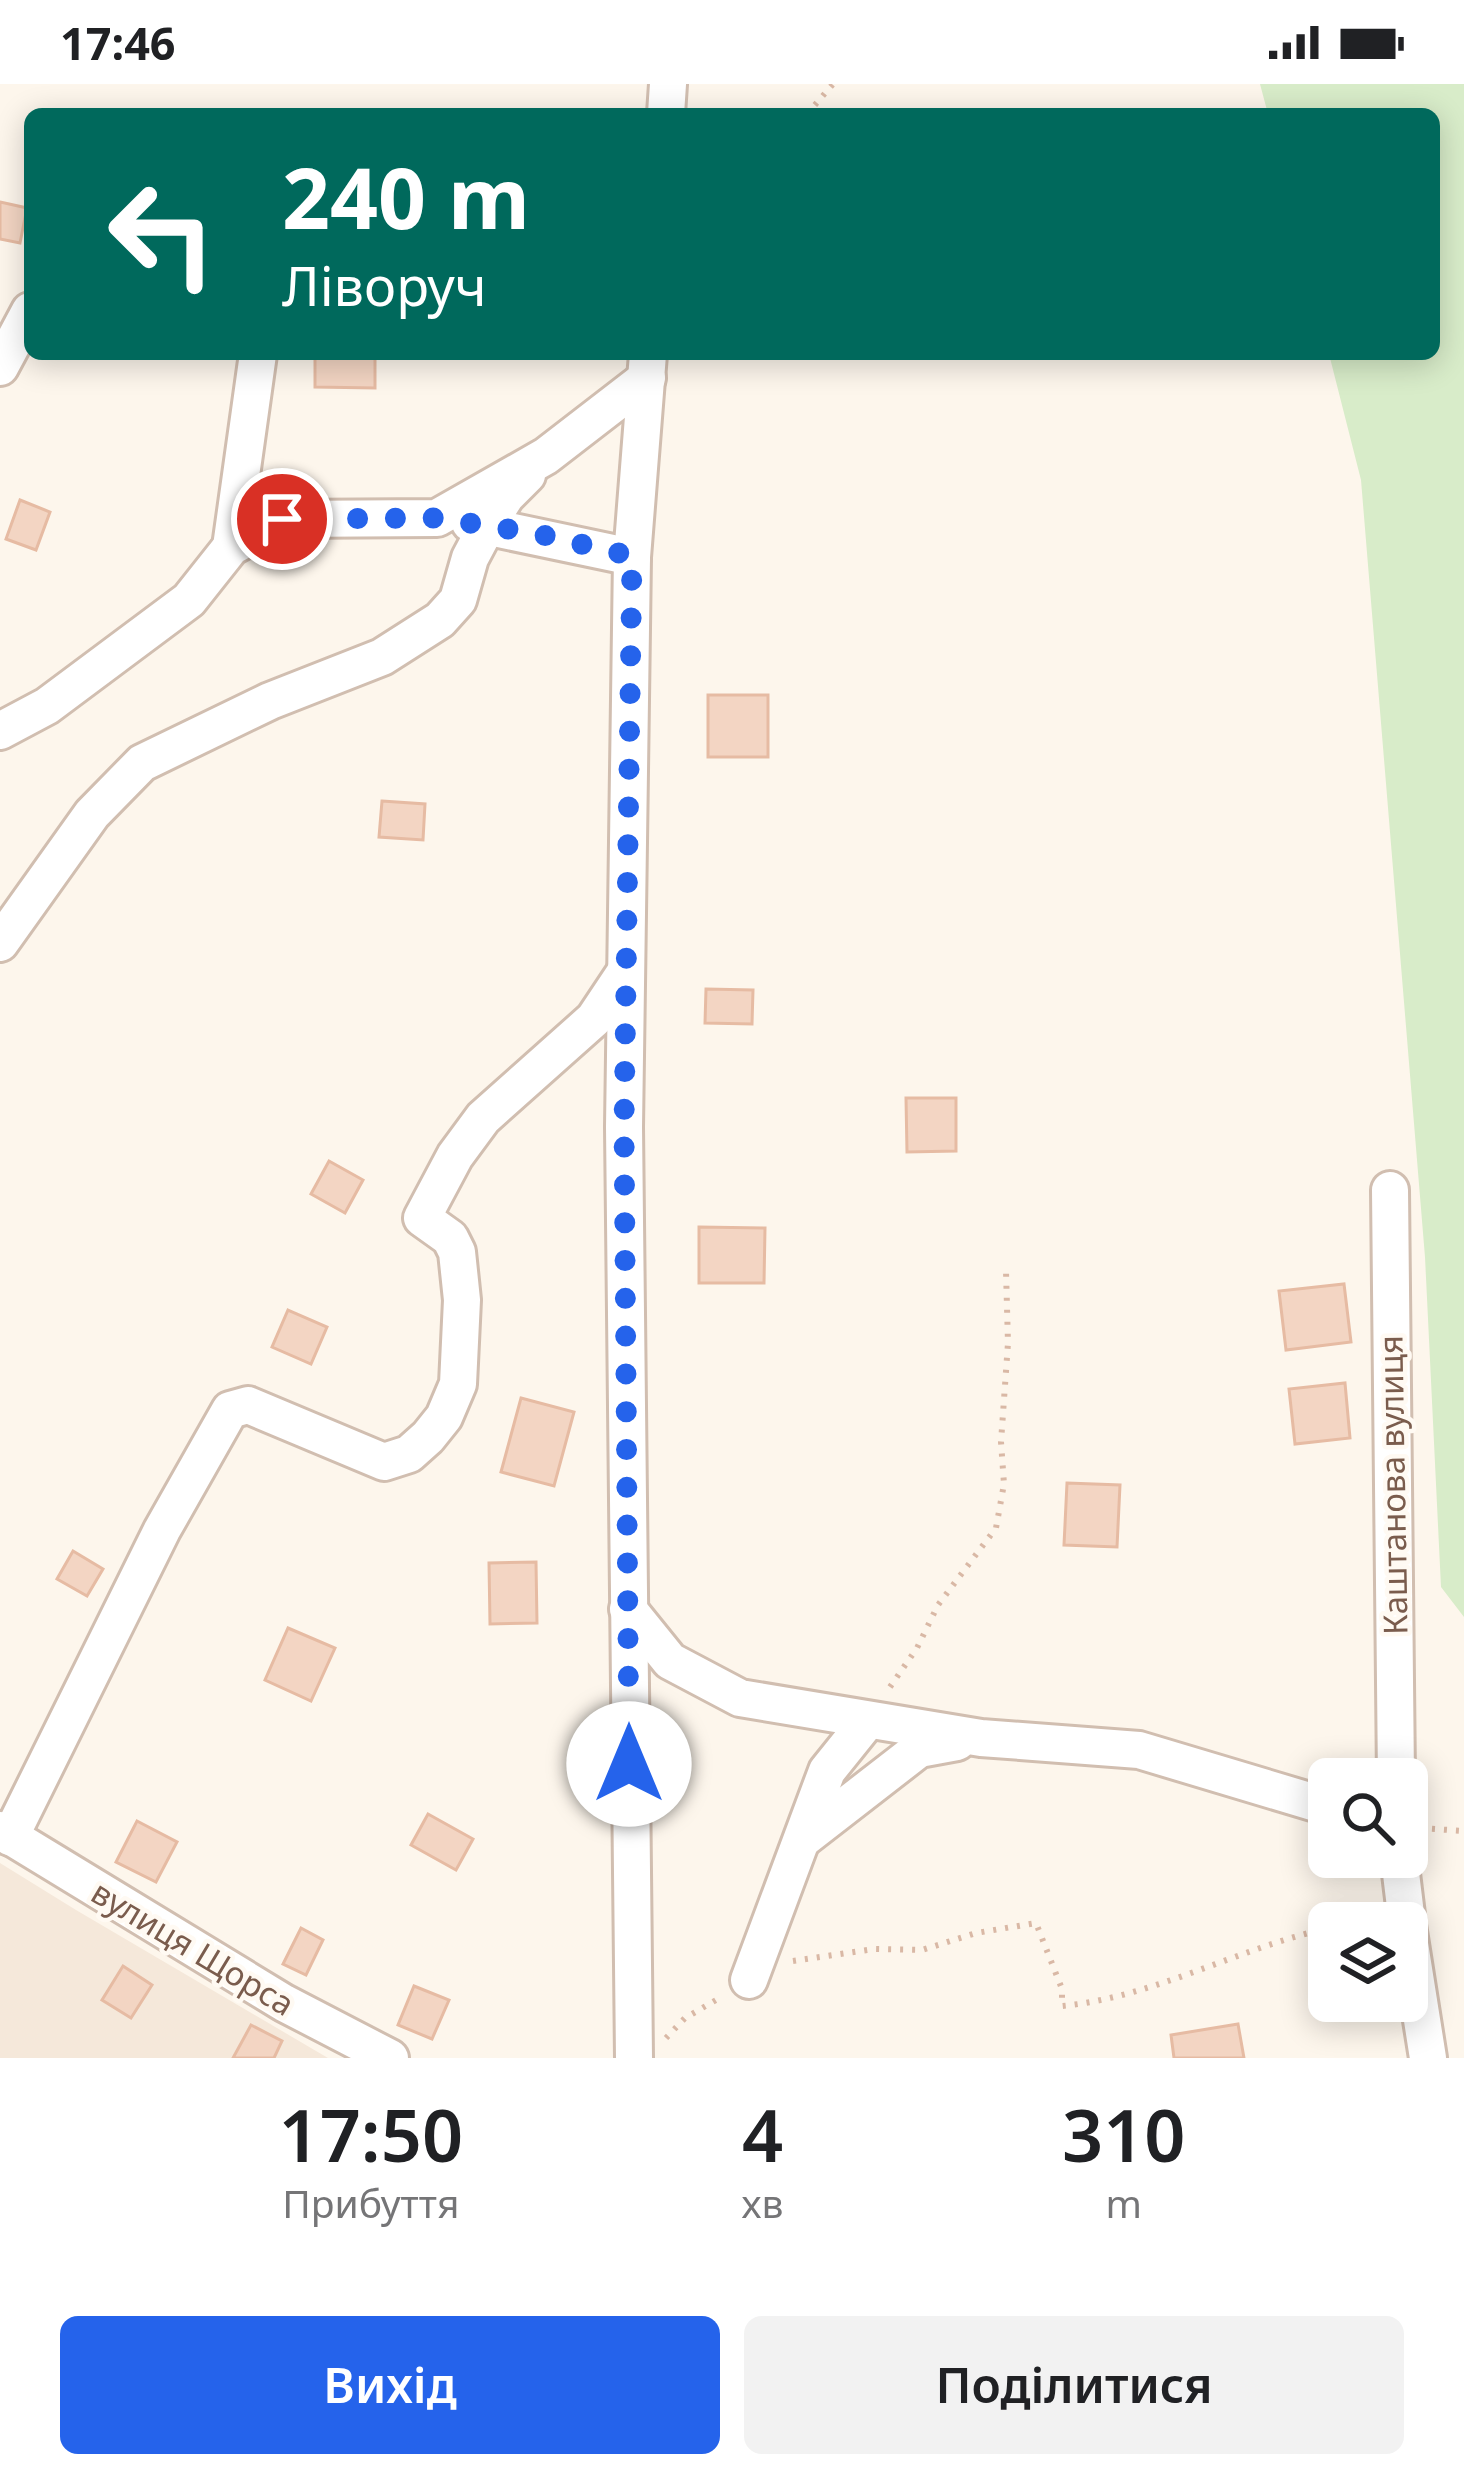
<!DOCTYPE html>
<html lang="uk">
<head>
<meta charset="utf-8">
<style>
	body { margin:0; font-family:"Noto Sans",sans-serif; background:#f2f2f2; color:#202124; height:100vh; display:flex; flex-direction:column; font-size:45px; white-space:nowrap }
	* { box-sizing:border-box; margin:0 }
	p { font-size:39px; color:#757577 }
	.icon { flex:none; width:66px; height:66px; fill:none; stroke:currentColor; stroke-width:2; stroke-linecap:round; stroke-linejoin:round }
	.map { position:relative; height:1974px; overflow:hidden }
	.panel { display:flex; flex-direction:column; background:#fff; flex:1 }
	.panel>* { flex:none }
	.banner { position:absolute; left:24px; top:24px; width:1416px; height:252px; border-radius:18px; box-shadow:0 6px 30px #0003; background:#00695c; color:#fff; overflow:hidden }
	.controls { position:absolute; left:1308px; top:1674px; display:grid; gap:24px }
	.controls a { display:grid; place-items:center; width:120px; height:120px; border-radius:18px; background:#fff; box-shadow:0 6px 30px #0003; font-size:60px }
	.pin { position:absolute; display:grid; place-items:center; width:102px; height:102px; color:#fff; margin:-51px; border:6px solid #fff; border-radius:50%; box-shadow:0 3px 12px #0007 }
	.me { position:absolute; width:132px; margin:-66px; rotate:0deg; stroke-linejoin:round; filter:drop-shadow(0 0 9px #0008) }
	.turn { display:flex; align-items:center; gap:42px; height:252px; padding:0 60px; font-size:54px }
	.turn .icon { width:156px; height:156px; stroke-width:2.5 }
	.turn b { display:block; font-size:84px; line-height:102px }
	.eta { display:flex; justify-content:space-evenly; align-items:center; height:204px; text-align:center }
	.eta b { font-size:72px; font-weight:600; line-height:84px }
	.action { display:flex; gap:24px; margin-top:auto; padding:24px 60px }
	.action a { flex:1; height:138px; border-radius:18px; background:#2563eb; color:#fff; font-size:48px; font-weight:600; line-height:138px; text-align:center }
	.action a+a { background:#f2f2f2; color:#202124 }
	.status { display:flex; justify-content:space-between; align-items:center; height:84px; padding:0 60px; background:#fff; direction:ltr }
	.status svg { height:33px; fill:currentColor }
	.map>svg:first-child { display:block }
	.residential { fill:#f5e8da }
	.green { fill:#d8ecc9 }
	.building { fill:#f3d5c3; stroke:#e6bba3; stroke-width:3 }
	.lines { fill:none; stroke-linecap:round; stroke-linejoin:round }
	.minor-casing { stroke:#d1beb0; stroke-width:42 }
	.path { stroke:#d9b8a5; stroke-width:6; stroke-dasharray:3 9; stroke-linecap:butt }
	.minor { stroke:#fff; stroke-width:36 }
	.route { stroke:#2563eb; stroke-width:21; stroke-dasharray:0 37.8 }
	.labels { text-anchor:middle; stroke-width:9; stroke-linejoin:round; paint-order:stroke }
	.street-label { font-size:33px; fill:#7a5c4d; stroke:#fffaf3 }
</style>
</head>
<body>
<div class="status"><b>17:46</b><svg viewBox="0 0 49 12"><path d="M0 12V9h3v3zM5 12V6h3v6zM10 12V3h3v9zM15 12V0h3v12zM26 1h20v11H26zM47 4h2v5h-2z"/></svg></div>
<div class="map">
<svg width="1464" height="1974" viewBox="0 0 1464 1974">
	<rect width="100%" height="100%" fill="#fdf6ec"/>
	<polygon class="residential" points="0,1779 76,1826 328,1974 0,1974"/>
	<polygon class="green" points="1260,0 1464,0 1464,1533 1441,1503 1425,1173 1361,396 1329,270 1434,270 1434,30 1268,30"/>
	<g class="building">
		<polygon points="0,118 27,124 20,159 0,155"/>
		<polygon points="315,270 375,270 375,304 315,303"/>
		<polygon points="20,416 50,428 36,466 6,455"/>
		<rect x="708" y="611" width="60" height="62"/>
		<polygon points="382,717 425,720 423,756 379,753"/>
		<polygon points="706,905 753,906 752,940 705,939"/>
		<polygon points="906,1014 956,1014 956,1067 907,1068"/>
		<polygon points="329,1077 363,1096 345,1129 311,1110"/>
		<polygon points="699,1143 765,1144 764,1199 699,1199"/>
		<polygon points="1344,1200 1351,1258 1286,1266 1279,1207"/>
		<polygon points="288,1226 327,1243 311,1280 272,1263"/>
		<polygon points="1345,1299 1350,1354 1295,1360 1289,1305"/>
		<polygon points="521,1314 574,1328 554,1402 501,1388"/>
		<polygon points="1067,1399 1120,1401 1117,1463 1064,1461"/>
		<polygon points="73,1467 103,1485 87,1512 57,1495"/>
		<polygon points="536,1478 537,1539 490,1540 489,1479"/>
		<polygon points="288,1544 335,1564 311,1617 265,1596"/>
		<polygon points="428,1730 473,1755 456,1786 411,1761"/>
		<polygon points="137,1737 177,1758 156,1798 116,1778"/>
		<polygon points="301,1844 323,1856 306,1891 283,1880"/>
		<polygon points="123,1882 152,1901 131,1934 102,1916"/>
		<polygon points="414,1902 449,1916 432,1955 398,1941"/>
		<polygon points="1238,1940 1244,1974 1174,1974 1171,1951"/>
		<polygon points="251,1941 282,1957 274,1974 233,1974"/>
	</g>
	<g class="lines">
		<defs>
			<g id="minor">
				<polyline points="666,30 668,0"/>
				<polyline points="0,283 30,227"/>
				<polyline points="470,439 632,473"/>
				<polyline points="231,463 258,270"/>
				<polyline points="0,647 47,622 189,516 231,463 282,435 437,434 546,372 647,294"/>
				<polyline points="0,859 92,730 142,679 270,617 382,573 440,536 458,516 470,474 487,442 506,412 527,391"/>
				<polyline points="1390,1106 1396,1695"/>
				<polyline points="628,1525 670,1577 740,1614 981,1654 1139,1666 1329,1723"/>
				<polyline points="0,1746 284,1919 390,1974"/>
				<polyline points="10,1753 162,1446 230,1326 248,1321 384,1378 409,1370 428,1353 444,1333 458,1300 462,1216 457,1168 450,1154 422,1134 455,1072 483,1034 594,935 626,887"/>
				<polyline points="803,1755 919,1665 957,1658"/>
				<polyline points="1399,1773 1407,1839"/>
				<polyline points="1407,1841 1428,1974"/>
				<polyline points="749,1896 827,1687 868,1636"/>
				<polyline points="634,1974 624,1043 632,473 648,270"/>
			</g>
		</defs>
		<use href="#minor" class="minor-casing"/>
		<g class="path">
			<polyline points="807,30 833,0"/>
			<polyline points="890,1603 917,1564 938,1521 996,1444 1004,1400 1001,1358 1008,1259 1006,1187"/>
			<polyline points="1420,1744 1464,1747"/>
			<polyline points="1354,1839 1372,1835"/>
			<path d="M793,1877L874,1865L922,1866L976,1849L1036,1839L1062,1905V1922C1155,1913 1238,1864 1329,1844"/>
			<polyline points="666,1954 685,1934 723,1912"/>
		</g>
		<use href="#minor" class="minor"/>
	</g>
	<g class="lines">
		<polyline class="route" points="282,435 437,434 534,449 632,472 624,1042 629,1680"/>
	</g>
	<g class="labels">
		<g class="street-label">
			<text transform="translate(1393 1401) rotate(-91)" y="12">Каштанова вулиця</text>
			<text transform="translate(193 1864) rotate(31)" y="12">вулиця Щорса</text>
		</g>
	</g>
</svg>
<div class="controls">
<a><svg class="icon" aria-label="search" viewBox="0 0 24 24"><circle cx="10" cy="10" r="6"/><path d="M15 15l6 6"/></svg></a>
<a><svg class="icon" aria-label="layers" viewBox="0 0 24 24"><path d="M12 4l9 5-9 5-9-5zM3 14l9 5 9-5"/></svg></a>
</div>
<div class="pin" style="left:282px;top:435px;background:#d93025"><svg class="icon" aria-label="arrive" viewBox="0 0 24 24"><path d="M6 21V4h12l-3 4 3 4H6"/></svg></div>
<svg class="me" style="left:629px;top:1680px" viewBox="-20 -20 40 40"><circle r="19" fill="#fff"/><path d="M0-13L10 11 0 6-10 11z" fill="#2563eb"/></svg>
<div class="banner">
<div class="turn"><svg class="icon" aria-label="left" viewBox="0 0 24 24"><path d="M17 20v-9H6M10 6l-5 5 5 5"/></svg><div><b>240 m</b>Ліворуч</div></div>
</div>
</div>
<section class="panel">
<div class="eta">
<div><b>17:50</b><p>Прибуття</p></div>
<div><b>4</b><p>хв</p></div>
<div><b>310</b><p>m</p></div>
</div>
<div class="action"><a>Вихід</a><a>Поділитися</a></div>
</section>
</body>
</html>
